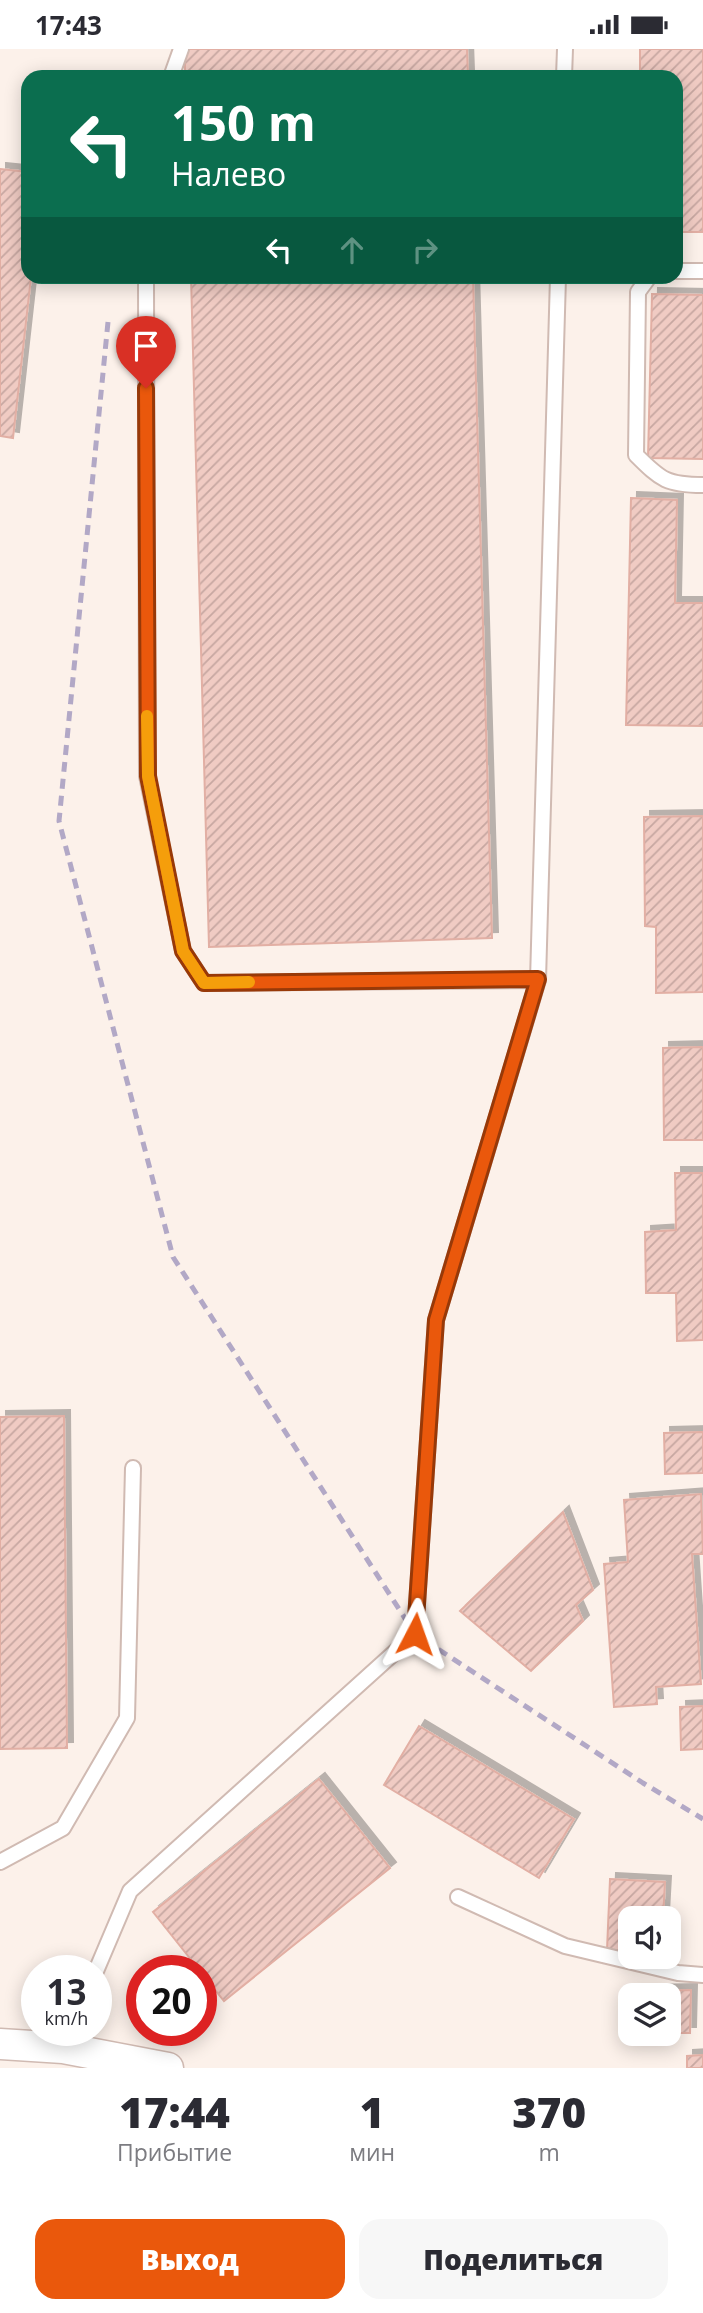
<!DOCTYPE html>
<html lang="ru">
<head>
<meta charset="utf-8">
<style>
	body { margin:0; font-family:"Open Sans",sans-serif; background:#f7f7f7; color:#2b2b33; height:100vh; display:flex; flex-direction:column; font-size:26px; white-space:nowrap }
	* { box-sizing:border-box; margin:0 }
	p { font-size:23px; color:#7c7c81 }
	.icon { flex:none; width:38px; height:38px; fill:none; stroke:currentColor; stroke-width:2; stroke-linecap:round; stroke-linejoin:round }
	.map { position:relative; height:2019px; overflow:hidden }
	.details { display:flex; flex-direction:column; background:#fff; flex:1 }
	.details>* { flex:none }
	.banner { position:absolute; left:21px; top:21px; width:662px; height:214px; border-radius:21px; box-shadow:0 4px 18px #0003; background:#0b6e4f; color:#fff; overflow:hidden }
	.buttons { position:absolute; left:618px; top:1857px; display:grid; gap:14px }
	.buttons a { display:grid; place-items:center; width:63px; height:63px; border-radius:14px; background:#fff; box-shadow:0 4px 18px #0003; font-size:35px }
	.speed { position:absolute; left:21px; top:1906px; display:flex; gap:14px; font-size:35px; font-weight:700; text-align:center }
	.speed>* { display:grid; place-content:center; width:91px; height:91px; border-radius:50%; background:#fff; box-shadow:0 4px 18px #0003; line-height:1 }
	.speed small { font-size:18px; font-weight:400 }
	.speed .limit { border:10px solid #d22; background:#fff; color:#111 }
	.pin { position:absolute; display:grid; place-items:center; width:60px; height:60px; color:#fff; margin:-72px -30px; border-radius:50% 50% 50% 0; rotate:-45deg; box-shadow:0 0 7px #0007 }
	.pin .icon { rotate:45deg }
	.me { position:absolute; width:77px; margin:-38px; rotate:4deg; stroke-linejoin:round; filter:drop-shadow(0 0 5px #0008) }
	.turn { display:flex; align-items:center; gap:24px; height:147px; padding:0 35px; font-size:32px }
	.turn .icon { width:91px; height:91px; stroke-width:2.5 }
	.turn b { display:block; font-size:49px; line-height:60px }
	.lanes { display:flex; align-items:center; height:66px; padding:0 35px; background:#0003; justify-content:center; gap:35px; direction:ltr }
	.lanes .off { opacity:.35 }
	.eta { display:flex; justify-content:space-evenly; align-items:center; height:119px; text-align:center }
	.eta b { font-size:42px; font-weight:800; line-height:49px }
	.primary-button { display:flex; gap:14px; margin-top:auto; padding:14px 35px }
	.primary-button a { flex:1; height:80px; border-radius:21px; background:#ea580c; color:#fff; font-size:28px; font-weight:800; line-height:80px; text-align:center }
	.primary-button a+a { background:#f7f7f7; color:#2b2b33 }
	.status { display:flex; justify-content:space-between; align-items:center; height:49px; padding:0 35px; background:#fff; direction:ltr }
	.status svg { height:19px; fill:currentColor }
	.map>svg:first-child { display:block }
	.building { fill:url(#building-hatch); stroke:#e2afa4; stroke-width:2; filter:url(#shadow) }
	.lines { fill:none; stroke-linecap:round; stroke-linejoin:round }
	.service-casing { stroke:#d0bab2; stroke-width:18 }
	.minor-casing { stroke:#d0bab2; stroke-width:33 }
	.service { stroke:#fff; stroke-width:14 }
	.minor { stroke:#fff; stroke-width:30 }
	.rail { stroke:#b2a8c6; stroke-width:5; stroke-dasharray:10 7; stroke-linecap:butt }
	.route-casing { stroke:#983908; stroke-width:18 }
	.route { stroke:#ea580c; stroke-width:12 }
	.slow { stroke:#f59e0b; stroke-width:12 }
</style>
</head>
<body>
<div class="status"><b>17:43</b><svg viewBox="0 0 49 12"><path d="M0 12V9h3v3zM5 12V6h3v6zM10 12V3h3v9zM15 12V0h3v12zM26 1h20v11H26zM47 4h2v5h-2z"/></svg></div>
<div class="map">
<svg width="703" height="2019" viewBox="0 0 703 2019">
	<defs>
		<pattern id="building-hatch" width="6" height="6" patternUnits="userSpaceOnUse" patternTransform="scale(1.75)"><rect width="6" height="6" fill="#f0cbc3"/><path d="M-1 1l2-2M0 6l6-6M5 7l2-2" fill="none" stroke="#c7a7a1"/></pattern>
		<filter id="shadow"><feDropShadow dx="6" dy="-6" stdDeviation="0" flood-color="#0004"/></filter>
	</defs>
	<rect width="100%" height="100%" fill="#fcf1ea"/>
	<g class="building">
		<polygon points="185,0 467,0 468,28 185,28"/>
		<polygon points="640,0 703,0 703,183 676,183 676,28 640,28"/>
		<polygon points="0,120 28,123 28,228 31,228 13,389 0,387"/>
		<polygon points="191,228 473,228 492,889 209,898"/>
		<polygon points="652,245 703,246 703,410 648,409"/>
		<polygon points="631,449 677,451 675,554 703,554 703,677 626,676"/>
		<polygon points="703,767 703,943 656,944 656,878 645,877 644,768"/>
		<polygon points="703,998 703,1091 664,1091 663,999"/>
		<polygon points="675,1124 703,1124 703,1291 677,1292 676,1244 646,1244 645,1183 676,1181"/>
		<polygon points="64,1367 67,1699 0,1700 0,1368"/>
		<polygon points="703,1383 703,1424 665,1425 664,1384"/>
		<polygon points="701,1445 703,1505 692,1505 701,1635 656,1638 657,1655 614,1658 604,1515 628,1513 624,1451"/>
		<polygon points="563,1463 593,1541 576,1556 583,1572 531,1622 460,1562"/>
		<polygon points="703,1657 703,1700 681,1701 680,1658"/>
		<polygon points="419,1677 574,1770 539,1829 384,1736"/>
		<polygon points="319,1730 390,1819 224,1952 153,1863"/>
		<polygon points="610,1830 665,1833 663,1869 630,1869 630,1901 607,1901"/>
		<polygon points="691,1941 690,1984 668,1984 668,1946 643,1946 643,1942"/>
		<polygon points="703,2006 703,2019 687,2019 687,2007"/>
	</g>
	<g class="lines">
		<defs>
			<g id="service">
				<polyline points="171,28 181,0"/>
				<polyline points="564,28 565,0"/>
				<polyline points="676,222 703,222"/>
				<polyline points="146,228 147,727 183,902 204,934 538,931"/>
				<path d="M649,228L638,243L636,406C661,431 667,436 703,436"/>
				<polyline points="0,1813 63,1779 127,1669 133,1419"/>
				<polyline points="458,1848 565,1897 678,1924 703,1926"/>
				<polyline points="96,1922 130,1842 415,1585 436,1271 538,931 558,228"/>
			</g>
			<polyline id="minor" points="0,1995 63,1999 168,2019"/>
		</defs>
		<use href="#service" class="service-casing"/>
		<use href="#minor" class="minor-casing"/>
		<use href="#service" class="service"/>
		<use href="#minor" class="minor"/>
		<polyline class="rail" points="108,273 59,772 173,1208 415,1585 643,1734 703,1770"/>
	</g>
	<g class="lines">
		<defs>
			<polyline id="route" points="146,339 148,727 183,902 204,934 538,930 436,1271 415,1585"/>
		</defs>
		<use href="#route" class="route-casing"/>
		<use href="#route" class="route"/>
		<polyline class="slow" points="147,667 148,727 183,902 204,934 249,933"/>
	</g>
</svg>
<div class="buttons">
<a><svg class="icon" aria-label="sound" viewBox="0 0 24 24"><path d="M4 9h4l5-4v14l-5-4H4zM17 9q2 3 0 6"/></svg></a>
<a><svg class="icon" aria-label="layers" viewBox="0 0 24 24"><path d="M12 4l9 5-9 5-9-5zM3 14l9 5 9-5"/></svg></a>
</div>
<div class="speed"><div>13<small>km/h</small></div><div class="limit">20</div></div>
<div class="pin" style="left:146px;top:339px;background:#d93025"><svg class="icon" aria-label="arrive" viewBox="0 0 24 24"><path d="M6 21V4h12l-3 4 3 4H6"/></svg></div>
<svg class="me" style="left:415px;top:1585px" viewBox="-20 -20 40 40"><path d="M0-17L14 15 0 8-14 15z" fill="#ea580c" stroke="#fff" stroke-width="4"/></svg>
<div class="banner">
<div class="turn"><svg class="icon" aria-label="left" viewBox="0 0 24 24"><path d="M17 20v-9H6M10 6l-5 5 5 5"/></svg><div><b>150 m</b>Налево</div></div>
<div class="lanes"><svg class="icon" aria-label="left" viewBox="0 0 24 24"><path d="M17 20v-9H6M10 6l-5 5 5 5"/></svg><svg class="icon off" aria-label="ahead" viewBox="0 0 24 24"><path d="M12 20V5M6 11l6-6 6 6"/></svg><svg class="icon off" aria-label="right" viewBox="0 0 24 24"><path d="M7 20v-9h11M14 6l5 5-5 5"/></svg></div>
</div>
</div>
<section class="details">
<div class="eta">
<div><b>17:44</b><p>Прибытие</p></div>
<div><b>1</b><p>мин</p></div>
<div><b>370</b><p>m</p></div>
</div>
<div class="primary-button"><a>Выход</a><a>Поделиться</a></div>
</section>
</body>
</html>
